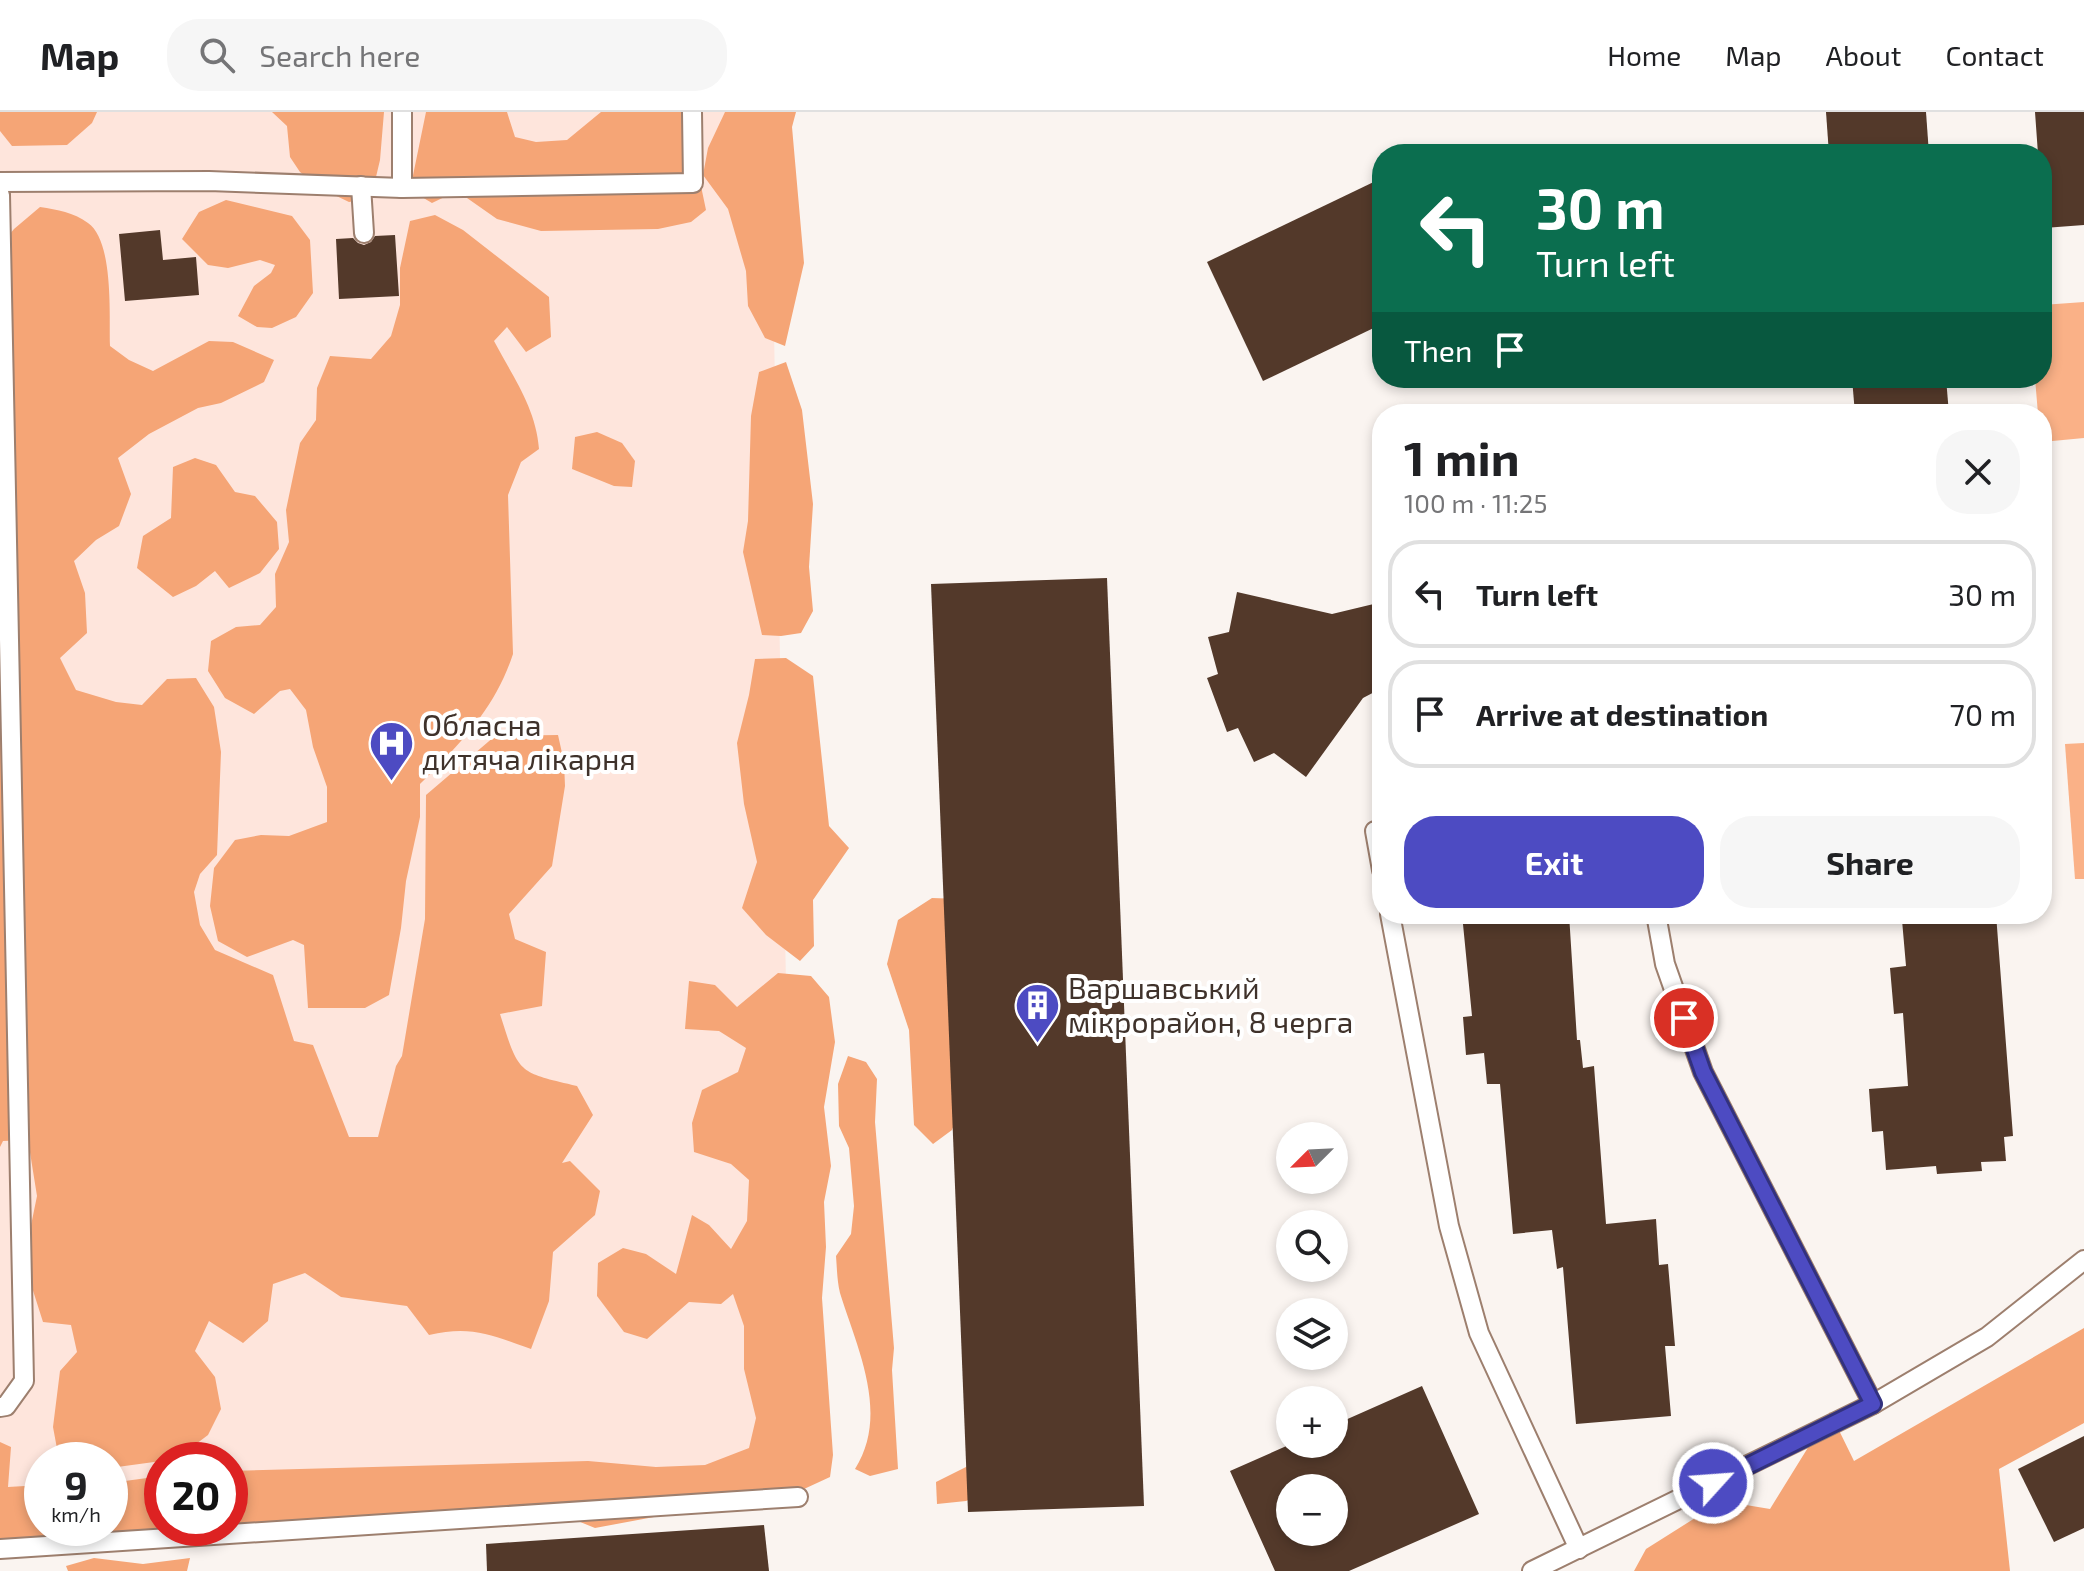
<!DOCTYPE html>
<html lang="en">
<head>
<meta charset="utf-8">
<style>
	body { margin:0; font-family:"Exo 2",sans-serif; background:#f6f6f6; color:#202124; height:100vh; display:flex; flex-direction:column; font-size:30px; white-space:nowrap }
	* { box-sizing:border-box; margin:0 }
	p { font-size:26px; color:#757577 }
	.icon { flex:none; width:44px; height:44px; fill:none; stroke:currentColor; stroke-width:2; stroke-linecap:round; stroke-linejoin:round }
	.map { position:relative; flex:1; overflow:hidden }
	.details { position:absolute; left:1372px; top:292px; width:680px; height:520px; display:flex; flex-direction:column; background:#fff; border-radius:32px; box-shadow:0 4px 12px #0003 }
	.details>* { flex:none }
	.guide { position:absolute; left:1372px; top:32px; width:680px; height:244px; border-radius:32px; box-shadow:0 4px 12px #0003; background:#0b6e4f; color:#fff; overflow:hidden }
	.needle { width:52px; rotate:246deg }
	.fabs { position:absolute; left:1276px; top:1010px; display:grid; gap:16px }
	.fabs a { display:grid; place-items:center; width:72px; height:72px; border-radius:50%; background:#fff; box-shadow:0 4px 12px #0003; font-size:40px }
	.speed { position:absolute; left:24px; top:1330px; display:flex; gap:16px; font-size:40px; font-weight:700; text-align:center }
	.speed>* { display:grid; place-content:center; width:104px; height:104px; border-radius:50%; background:#fff; box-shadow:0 4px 12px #0003; line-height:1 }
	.speed small { font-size:20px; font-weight:400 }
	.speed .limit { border:12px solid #d22; background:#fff; color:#111 }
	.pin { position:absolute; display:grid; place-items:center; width:68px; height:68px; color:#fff; margin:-34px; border:4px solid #fff; border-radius:50%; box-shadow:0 2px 8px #0007 }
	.me { position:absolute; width:88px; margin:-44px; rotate:64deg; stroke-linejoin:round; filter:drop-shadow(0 0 6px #0008) }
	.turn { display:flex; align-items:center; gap:28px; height:168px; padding:0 32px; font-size:36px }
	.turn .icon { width:104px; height:104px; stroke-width:2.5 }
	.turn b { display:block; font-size:56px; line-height:68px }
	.then { display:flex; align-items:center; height:76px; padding:0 32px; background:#0003; gap:16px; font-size:30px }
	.round { display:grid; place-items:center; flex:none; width:84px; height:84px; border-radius:32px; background:#f6f6f6 }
	.headline { display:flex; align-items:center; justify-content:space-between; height:136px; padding:0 32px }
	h1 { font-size:48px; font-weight:700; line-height:60px }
	.action { display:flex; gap:16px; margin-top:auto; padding:16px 32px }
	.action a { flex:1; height:92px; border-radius:32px; background:#4d4bc2; color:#fff; font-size:32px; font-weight:700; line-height:92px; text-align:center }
	.action a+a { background:#f6f6f6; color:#202124 }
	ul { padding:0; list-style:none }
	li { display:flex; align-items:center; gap:24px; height:108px; margin:0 16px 12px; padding:0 16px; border:4px solid #e0e0e0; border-radius:32px }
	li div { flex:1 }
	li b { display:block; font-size:30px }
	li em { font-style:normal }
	header { display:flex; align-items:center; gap:48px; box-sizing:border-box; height:112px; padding:0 40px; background:#fff; border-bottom:2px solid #e0e0e0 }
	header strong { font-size:38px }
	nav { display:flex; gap:44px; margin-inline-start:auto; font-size:28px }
	.search { width:560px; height:72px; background:#f6f6f6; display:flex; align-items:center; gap:20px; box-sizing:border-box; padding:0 28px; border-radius:32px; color:#757577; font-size:30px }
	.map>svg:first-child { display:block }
	.medical { fill:#fee5dc }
	.green { fill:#fab187 }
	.forest { fill:#f5a576 }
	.building { fill:#53392a; fill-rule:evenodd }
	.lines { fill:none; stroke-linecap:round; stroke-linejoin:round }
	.lane-casing { stroke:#9d7f6e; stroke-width:22 }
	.lane { stroke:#fff; stroke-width:18 }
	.route-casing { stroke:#32317e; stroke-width:20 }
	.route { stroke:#4d4bc2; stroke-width:14 }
	.labels { text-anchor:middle; stroke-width:8; stroke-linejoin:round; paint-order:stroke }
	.poi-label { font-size:30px; fill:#3f322b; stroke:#fff; text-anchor:start }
</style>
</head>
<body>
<header>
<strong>Map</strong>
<div class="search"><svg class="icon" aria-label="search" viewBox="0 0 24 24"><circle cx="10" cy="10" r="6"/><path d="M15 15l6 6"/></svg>Search here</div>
<nav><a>Home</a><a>Map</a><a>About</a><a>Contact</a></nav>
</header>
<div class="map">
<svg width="2084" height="1459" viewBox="0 0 2084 1459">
	<rect width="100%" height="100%" fill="#faf4f0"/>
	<polygon class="medical" points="0,0 770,0 795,1363 230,1397 230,1348 162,1348 162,1401 110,1404 110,1348 42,1348 42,1409 0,1411"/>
	<g class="green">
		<polygon points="2084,190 2084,326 2042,330 2042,302 2038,302 2035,266 2042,266 2042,193"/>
		<polygon points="2084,631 2084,767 2075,767 2065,632"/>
	</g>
	<g class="forest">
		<polygon points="0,0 97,0 92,11 67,33 12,34 0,19"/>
		<polygon points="272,0 384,0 380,48 371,86 349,90 322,77 300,60 290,45 287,14"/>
		<polygon points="426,0 507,0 515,25 536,30 567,28 601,0 697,0 697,55 706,98 691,110 658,117 541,119 497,107 457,79 432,91 410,78"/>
		<polygon points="725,0 796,0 792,15 804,151 785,234 765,226 748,194 746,159 728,97 703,63 708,36"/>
		<polygon points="226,88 292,104 310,128 313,181 296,205 272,216 257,215 238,204 254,174 271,161 275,153 260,148 228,156 208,153 182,127 199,100"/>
		<path d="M40,95C58,98 73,100 88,111C114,129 109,204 110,234L129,248L153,259L209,229L233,230L274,248L264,270L221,291L198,296L149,322L118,346L131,382L119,414L96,428L74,449L85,481L87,521L60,546L76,578L116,590L142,593L167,567L196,566L214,595L221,640L217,743L200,762L194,780L200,813L215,838L273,863L294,929L313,933L349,1025H378L396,954L402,944L425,807L426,683L495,624L558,623L564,650L565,674L552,754L509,802L515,827L546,840L542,894L500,902C519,962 517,960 577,974L593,1003L562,1051L570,1049L600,1079L595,1103L553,1140L549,1189L531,1237C492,1223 471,1213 429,1223L407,1194L341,1185L305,1161L273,1172L268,1209L243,1231L209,1209L195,1239L215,1265L221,1297L208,1323L176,1347L110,1356V1348H74L58,1342L53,1315L60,1259L77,1240L71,1213L43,1210L29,1166L28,1128L37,1084L28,1028L3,1029L0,1035V134L14,117Z"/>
		<path d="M435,103L463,118L549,185L551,225L526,240L507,215L494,229C513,265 536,296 539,337L521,350L508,383L513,542C495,597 460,632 420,672V705L406,769L401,816L389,883L365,896H308L304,833L293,828L247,845L218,829L210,794L214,756L235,728L261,723L289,724L327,710V675L313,635L306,598L290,577L280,579L254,602L225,586L208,559L211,529L236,515L260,513L276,495L275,462L289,430L286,398L300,331L316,308L317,276L330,244L371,247L391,224L400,193V156L410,109Z"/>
		<polygon points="786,250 802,298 813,392 809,455 813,499 801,521 781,524 762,523 743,440 748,409 751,304 759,260"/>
		<polygon points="597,320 622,331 635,349 632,375 614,374 572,357 575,325"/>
		<polygon points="195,346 216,353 235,380 255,384 277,410 279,437 260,461 229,476 215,459 196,474 173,485 137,456 143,424 171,406 173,355"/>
		<polygon points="786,546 813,564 829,714 849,736 813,788 814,834 800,849 766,823 742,796 757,750 744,692 737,631 749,583 755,547"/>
		<polygon points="932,786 961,787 971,963 952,1018 933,1032 914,1013 909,918 887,852 898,808"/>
		<polygon points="778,861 811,864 829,885 835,930 824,995 831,1054 824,1090 826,1135 822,1186 833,1343 830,1365 804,1377 595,1416 558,1401 0,1438 0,1330 11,1335 8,1375 42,1373 42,1416 110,1416 110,1371 162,1364 162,1416 230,1416 230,1359 588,1349 656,1355 705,1353 749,1336 756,1306 744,1257 744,1214 733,1182 721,1192 689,1190 647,1227 624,1220 597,1184 598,1151 623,1136 646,1142 676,1162 692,1103 709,1113 731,1137 747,1109 749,1068 731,1052 694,1040 692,1011 702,978 738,960 746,936 719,919 685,917 689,869 715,873 737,895"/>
		<path d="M848,944L866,950L877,967L875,1010L894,1236L892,1258L898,1357L870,1364L855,1357C890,1302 857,1236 840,1181C837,1169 837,1156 836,1144L851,1122L854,1094L849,1036L839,1014L838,972Z"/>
		<polygon points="2084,1216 2084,1311 1999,1357 2010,1459 1634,1459 1646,1437 1722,1389 1770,1397 1830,1300 1854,1349"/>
		<polygon points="968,1354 996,1377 966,1389 937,1392 936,1370"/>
		<polygon points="94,1446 143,1452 190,1446 187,1459 68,1459 66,1454"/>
	</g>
	<g class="building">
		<polygon points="1826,0 1926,0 1929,42 1829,42"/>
		<polygon points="2035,0 2084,0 2084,113 2044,116 2042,42 2038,42"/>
		<polygon points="1382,66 1382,212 1263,269 1207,150"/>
		<polygon points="160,118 163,148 196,145 199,183 125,189 119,122"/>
		<polygon points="395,123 399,184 339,187 336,127 353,126 358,131 364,133 371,130 375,124"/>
		<polygon points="1852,266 1946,266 1949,302 1855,302"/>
		<polygon points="1107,466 1144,1394 968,1400 931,472"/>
		<polygon points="1237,480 1332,502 1382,490 1382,576 1363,586 1306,665 1274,641 1254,650 1238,616 1227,620 1207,566 1218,562 1208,525 1229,520"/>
		<polygon points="1462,802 1569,802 1577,928 1580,928 1583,956 1594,954 1606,1112 1656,1107 1659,1153 1668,1152 1675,1234 1665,1234 1671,1304 1576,1312 1563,1155 1557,1157 1552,1118 1513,1122 1500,972 1487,972 1484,941 1466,943 1463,905 1472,904"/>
		<polygon points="1908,802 1996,802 2013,1024 2004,1025 2006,1049 1981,1050 1982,1059 1937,1062 1936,1054 1886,1058 1883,1019 1872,1020 1869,977 1908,974 1903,901 1894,902 1890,856 1906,854 1902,808 1909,808"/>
		<path d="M1422,1274L1479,1402L1349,1459H1275L1230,1359L1291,1332H1334V1313ZM1290,1376H1334V1420H1290Z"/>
		<polygon points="2084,1324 2084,1416 2054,1430 2018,1357"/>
		<polygon points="764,1413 769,1459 487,1459 486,1432"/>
	</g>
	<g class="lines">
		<defs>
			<g id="lane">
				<polyline points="0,70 209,69 402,76 402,0"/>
				<polyline points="361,74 364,121"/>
				<polyline points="402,76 693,71 692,0"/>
				<polyline points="0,83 24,1269 6,1294 0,1295"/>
				<polyline points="1375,719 1382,758"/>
				<polyline points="1390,802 1449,1114 1479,1221 1579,1437"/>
				<polyline points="1656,802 1665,852 1703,960 1873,1292"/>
				<polyline points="0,1437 798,1385"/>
				<polyline points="1532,1459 1873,1292 1987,1225 2084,1148"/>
			</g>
		</defs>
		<use href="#lane" class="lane-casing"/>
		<use href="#lane" class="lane"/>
	</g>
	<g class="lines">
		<defs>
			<polyline id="route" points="1684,906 1703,960 1873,1292 1713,1371"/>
		</defs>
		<use href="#route" class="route-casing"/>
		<use href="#route" class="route"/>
	</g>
	<defs>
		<symbol id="hospital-pin" viewBox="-11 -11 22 30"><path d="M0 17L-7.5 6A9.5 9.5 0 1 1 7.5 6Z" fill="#4d4bc2" stroke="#fff"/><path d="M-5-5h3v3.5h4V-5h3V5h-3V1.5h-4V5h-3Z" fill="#fff"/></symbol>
		<symbol id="building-pin" viewBox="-11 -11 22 30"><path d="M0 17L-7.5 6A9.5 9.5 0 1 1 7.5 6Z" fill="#4d4bc2" stroke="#fff"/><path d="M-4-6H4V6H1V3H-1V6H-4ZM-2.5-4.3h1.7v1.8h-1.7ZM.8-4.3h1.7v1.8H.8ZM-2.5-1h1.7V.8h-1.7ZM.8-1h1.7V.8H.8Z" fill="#fff"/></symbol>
	</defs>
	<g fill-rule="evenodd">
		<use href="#hospital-pin" x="366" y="606" width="51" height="69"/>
		<use href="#building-pin" x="1012" y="868" width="51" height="69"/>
	</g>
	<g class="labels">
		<g class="poi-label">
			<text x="422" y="624">Обласна<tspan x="422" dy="34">дитяча лікарня</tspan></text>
			<text x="1068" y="887">Варшавський<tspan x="1068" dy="34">мікрорайон, 8 черга</tspan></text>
		</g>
	</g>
</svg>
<div class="fabs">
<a><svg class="needle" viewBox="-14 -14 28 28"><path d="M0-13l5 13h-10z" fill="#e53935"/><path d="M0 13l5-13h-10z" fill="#757577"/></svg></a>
<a><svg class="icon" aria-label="search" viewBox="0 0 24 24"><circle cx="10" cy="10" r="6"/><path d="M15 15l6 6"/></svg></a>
<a><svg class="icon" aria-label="layers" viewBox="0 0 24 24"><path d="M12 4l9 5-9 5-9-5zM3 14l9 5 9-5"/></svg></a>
<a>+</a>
<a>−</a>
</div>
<div class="speed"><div>9<small>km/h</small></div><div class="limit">20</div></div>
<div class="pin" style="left:1684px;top:906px;background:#d93025"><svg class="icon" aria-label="arrive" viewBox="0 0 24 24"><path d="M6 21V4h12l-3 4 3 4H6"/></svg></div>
<svg class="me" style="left:1713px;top:1371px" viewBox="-20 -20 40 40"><circle r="17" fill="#4d4bc2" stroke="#fff" stroke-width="3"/><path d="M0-11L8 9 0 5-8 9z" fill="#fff"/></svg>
<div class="guide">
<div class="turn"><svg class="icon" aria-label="left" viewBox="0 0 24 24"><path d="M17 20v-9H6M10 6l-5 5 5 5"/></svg><div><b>30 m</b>Turn left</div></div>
<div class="then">Then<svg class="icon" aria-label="arrive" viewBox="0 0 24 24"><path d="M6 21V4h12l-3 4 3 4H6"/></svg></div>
</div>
<section class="details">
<div class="headline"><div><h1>1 min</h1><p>100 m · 11:25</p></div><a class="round"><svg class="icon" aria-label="close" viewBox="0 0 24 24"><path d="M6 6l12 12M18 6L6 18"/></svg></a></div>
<ul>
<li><svg class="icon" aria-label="left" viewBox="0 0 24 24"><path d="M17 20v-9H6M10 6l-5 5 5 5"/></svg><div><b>Turn left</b></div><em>30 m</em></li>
<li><svg class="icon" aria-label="arrive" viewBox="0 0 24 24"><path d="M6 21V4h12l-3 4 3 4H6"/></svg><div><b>Arrive at destination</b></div><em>70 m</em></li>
</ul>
<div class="action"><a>Exit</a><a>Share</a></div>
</section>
</div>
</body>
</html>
